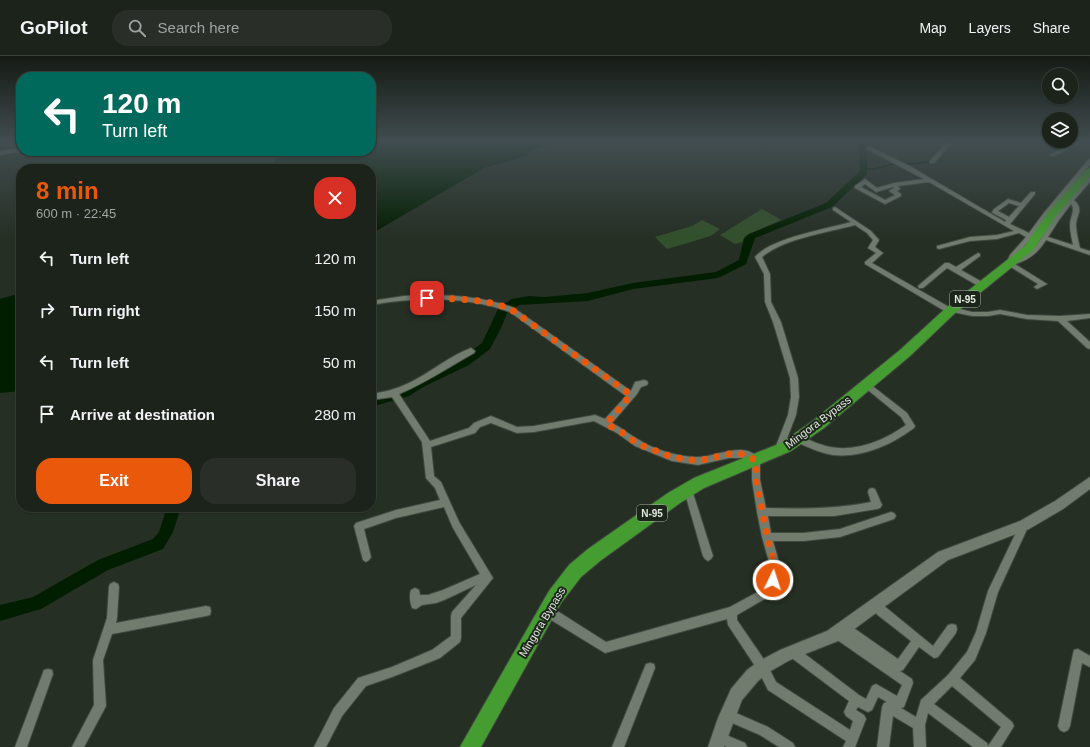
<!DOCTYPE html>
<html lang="en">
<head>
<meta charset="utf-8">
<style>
	body { margin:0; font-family:Arial,sans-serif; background:#292f28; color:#f1f3f6; height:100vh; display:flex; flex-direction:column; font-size:15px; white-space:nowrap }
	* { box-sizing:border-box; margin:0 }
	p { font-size:13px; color:#a0a4a3 }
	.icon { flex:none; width:22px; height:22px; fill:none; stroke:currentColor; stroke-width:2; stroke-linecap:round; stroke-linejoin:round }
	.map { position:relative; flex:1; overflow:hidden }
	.panel { position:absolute; left:16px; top:108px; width:360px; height:348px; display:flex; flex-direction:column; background:#1c231b; border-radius:16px; box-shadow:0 1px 3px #0004,0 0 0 1px #3a403a }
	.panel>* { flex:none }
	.top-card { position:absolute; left:16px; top:16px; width:360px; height:84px; border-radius:16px; box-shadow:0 1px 3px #0004,0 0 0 1px #3a403a; background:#00695c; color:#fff; overflow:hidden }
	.fabs { position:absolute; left:1042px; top:12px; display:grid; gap:8px }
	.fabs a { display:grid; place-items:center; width:36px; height:36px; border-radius:50%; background:#1c231b; box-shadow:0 1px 3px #0004,0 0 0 1px #3a403a; font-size:20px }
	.pin { position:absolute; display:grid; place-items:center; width:34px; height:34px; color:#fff; margin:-17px; border-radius:8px; box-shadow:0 2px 6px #0006 }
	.me { position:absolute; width:44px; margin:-22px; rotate:4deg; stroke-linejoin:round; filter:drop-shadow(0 0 3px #0008) }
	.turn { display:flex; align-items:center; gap:14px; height:84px; padding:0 20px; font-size:18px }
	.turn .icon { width:52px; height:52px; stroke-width:2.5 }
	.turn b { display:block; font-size:28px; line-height:34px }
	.round { display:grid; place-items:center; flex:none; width:42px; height:42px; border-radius:16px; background:#292f28 }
	.headline { display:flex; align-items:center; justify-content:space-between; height:68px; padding:0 20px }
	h1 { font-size:24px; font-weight:600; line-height:30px; color:#ea580c }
	.cta { display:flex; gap:8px; margin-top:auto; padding:8px 20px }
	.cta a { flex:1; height:46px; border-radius:16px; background:#ea580c; color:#fff; font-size:16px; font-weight:600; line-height:46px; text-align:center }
	.cta a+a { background:#292f28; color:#f1f3f6 }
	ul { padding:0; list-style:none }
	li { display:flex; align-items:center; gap:12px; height:52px; padding:0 20px }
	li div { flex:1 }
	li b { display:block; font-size:15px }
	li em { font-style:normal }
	header { display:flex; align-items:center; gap:24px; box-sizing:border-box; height:56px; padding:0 20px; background:#1c231b; border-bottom:1px solid #3a403a }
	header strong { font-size:19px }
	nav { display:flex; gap:22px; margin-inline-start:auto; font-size:14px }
	.search { width:280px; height:36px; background:#292f28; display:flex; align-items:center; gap:10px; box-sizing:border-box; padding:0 14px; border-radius:16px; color:#a0a4a3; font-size:15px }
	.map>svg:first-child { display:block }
	.green { fill:#32502c }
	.water { fill:#021e00 }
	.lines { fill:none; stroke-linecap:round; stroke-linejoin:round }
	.stream { stroke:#021e00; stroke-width:1.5 }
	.river { fill:#021e00; fill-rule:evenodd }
	.street-casing { stroke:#424a40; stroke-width:2 }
	.secondary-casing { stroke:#424a40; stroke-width:2 }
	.highway-casing { stroke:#424a40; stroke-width:2 }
	.street { fill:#717c6f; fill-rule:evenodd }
	.secondary { fill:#717c6f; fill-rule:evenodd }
	.highway { fill:#459c31; fill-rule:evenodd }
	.route { stroke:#ea580c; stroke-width:7; stroke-dasharray:0 12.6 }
	.labels { text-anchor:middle; stroke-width:4; stroke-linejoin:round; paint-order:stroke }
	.shield { fill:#1c251a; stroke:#a9b0a7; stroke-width:1 }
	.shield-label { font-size:10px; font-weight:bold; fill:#e5ebe3 }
	.street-label { font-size:11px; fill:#e5ebe3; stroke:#1c251a }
</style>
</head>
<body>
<header>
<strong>GoPilot</strong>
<div class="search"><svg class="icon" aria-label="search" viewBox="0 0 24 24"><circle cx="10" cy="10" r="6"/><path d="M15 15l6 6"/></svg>Search here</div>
<nav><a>Map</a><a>Layers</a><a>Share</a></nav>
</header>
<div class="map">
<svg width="1090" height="691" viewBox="0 0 1090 691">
	<rect width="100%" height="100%" fill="#262f24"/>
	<g class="green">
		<polygon points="762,153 781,164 745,180 742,186 735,188 720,179"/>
		<polygon points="702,164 720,173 711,180 667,193 655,181 692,170"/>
	</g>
	<g class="water">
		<polygon points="371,85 555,85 526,97 529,99 484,112 371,178 371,113 271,113 276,103 299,95 371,95"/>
		<polygon points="21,237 21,335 0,337 0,243"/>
	</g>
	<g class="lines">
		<g class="stream">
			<polyline points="900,106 911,108 928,106"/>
			<polyline points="864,113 875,113 896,107"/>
		</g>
		<g class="river">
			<polygon points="867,85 876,85 867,92 867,118 832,151 755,182 746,208 718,222 633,233 588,245 519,249 507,257 502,270 490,293 469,309 425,330 409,340 371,351 371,341 402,333 417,324 461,303 482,287 499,251 512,243 529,240 545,241 588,237 633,227 716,216 739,204 744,183 749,178 826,147 860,115 859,91"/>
			<polygon points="167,451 181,451 173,476 163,493 108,514 41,553 0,565 0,549 33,541 98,504 153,483 159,476"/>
		</g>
		<defs>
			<g id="street">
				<polygon points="951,85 958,85 948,91 934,107 930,107 930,105 944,89"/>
				<polygon points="1077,85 1084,85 1054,100 1049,99"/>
				<path d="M869,90L913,112L1005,166L1006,164L993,157L992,156L994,153L1008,143L1021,147L1031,136H1035V138L1010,168L1029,177L1043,158L1088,104L1090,103V109L1047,160L1030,184L1015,201L1014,204C1037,198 1044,175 1057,157C1067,145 1077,133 1088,122L1090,121V126L1074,144C1084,154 1077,157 1076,168C1076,176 1078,184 1080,192L1090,195V199L1046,184C1038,197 1029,204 1015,208L1047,228L1037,233L1034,231L1038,228L1006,208L1010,199L1026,181L1019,177L997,183L970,185L939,193L937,192V190L970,181L997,179L1014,175L929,126L898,130L900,133L897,135L901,138V140L885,148L855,132V130L865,123L877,132L894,127L924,123L867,93L866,92ZM865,128L876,136L893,131L894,132L889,135L895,139L885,144L861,131ZM1009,147L1019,150L1009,161L998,155ZM1071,148C1076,154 1070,161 1070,169C1070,176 1072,183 1073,189L1048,181L1059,164Z"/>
				<polygon points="21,92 21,95 23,95 0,99 0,95"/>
				<path d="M835,151L871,175L879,184L875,191L883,197L872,207L949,251H952L972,256H988L1000,254L1027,259L1060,260L1090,258V262L1067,265L1090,286V293L1087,292L1058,265L1027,263L1000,258L988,260H972L953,256L950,257H948L865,208V206L876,197L868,192L873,184L867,177L855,169C826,177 785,182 762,201L770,218L771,246L781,266L798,322L799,341L796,359L781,398L778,399L775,398L774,395L788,359L791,341L790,322L773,266L765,246L764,218L755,201C771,182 826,173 851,166L833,154V152Z"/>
				<polygon points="978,197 980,198 980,200 961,214 984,227 984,231 980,231 947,212 923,232 919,232 918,230 945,207 949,207 956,211"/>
				<path d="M423,239C455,239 485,241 514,252L631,335L635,326L644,324L647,325L648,327L647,329L641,331L637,338L612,367C622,372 631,380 641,385C655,394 680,401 697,401C714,402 748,382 760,405V424L766,452C801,453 837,453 871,446L868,436L869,433L872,432L875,433L882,449L880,452L877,453L834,460H768L771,477H803L840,473L891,456L894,457L896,460L894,463L840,481L803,485H773L781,513L773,538L737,559V564L767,608L776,626L850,674L853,665L846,660L844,656L849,645L789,600L788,596L789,592L793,591L797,592L859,639L866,643L872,630L876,628L897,640L902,629L833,581L832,577L833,573L837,572L839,573L840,568L844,567L848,568L898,603L911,585L870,553L869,549L870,545L874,544L878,545L933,590L948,569L952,568L956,569L957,573L956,577L938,601L934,602L919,591L903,614L900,615L912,623L913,627L904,651L901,652L916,661L921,644L948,619L967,596L976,576L988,535L1021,466L1024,465L1027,466L1029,469L998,536L986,577L975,604L960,622L1012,666L1014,670L1001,691H973L928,657L925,669L926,691H914L913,672L893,660L889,691H877L882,651L884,647L887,646L878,641L872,654L868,656L858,651L856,654L864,659L866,663L855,691H843L846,685L768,634L759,616L728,569L727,563L605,597L543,559L542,555L543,551L547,550L551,551L606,586L730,551L765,532L771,513L762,481L757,456L752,424V407L744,402H729L698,409L672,405L635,390L617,377L594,365L534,376L517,377L491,367L480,371L475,377L431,391L434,420L441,426L459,466L493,522L461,562V582L460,586L440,602L392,621L366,630L342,660L326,691H314L334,652L358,622L392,611L432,594L451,580V560L452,556L476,529L444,544L436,547L422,549L416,553L412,552C410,546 409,539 411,534L415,532L419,534L420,539H428L443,534L480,518L453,472L444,451L396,462L364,473L371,501L369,504L366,506L363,504L354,470L356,467L396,454L440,444L435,432L426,422L422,386L392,341L371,344V338C385,336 397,333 409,327C430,317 449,300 471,292L475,295L474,297C449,311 425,327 399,338L430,385L469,372L474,367L491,360L517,371L534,370L595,359L605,363L626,340L510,256C466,240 416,241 371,249V245L404,240ZM952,630L1001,671L988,690L987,687L934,648Z"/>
				<path d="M866,325L907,357L915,370L914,372C891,389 862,402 833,399C820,397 807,391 795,385L794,383L795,381L798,380C809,383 819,389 830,391C857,396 885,384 906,369L901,361L863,330L862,328Z"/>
				<polygon points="688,430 691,431 692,434 713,500 711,503 708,505 705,503 703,500 684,434 685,431"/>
				<polygon points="114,526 118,528 119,531 117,562 116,567 206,550 210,551 211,555 210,559 206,560 112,578 103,604 106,650 84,691 72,691 94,649 93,604 107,562 109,531 110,528"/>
				<polygon points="1078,593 1090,600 1090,611 1082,607 1070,670 1068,674 1064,676 1060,674 1058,670 1073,598 1074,594"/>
				<polygon points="650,607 654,608 655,612 624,691 612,691 646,608"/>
				<polygon points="48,613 52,614 53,618 27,691 15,691 44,614"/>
				<polygon points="727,653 768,671 793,687 795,691 779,691 760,679 723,663 721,659 723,655"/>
				<polygon points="719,676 745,687 747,691 727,691 715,686 713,682 715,678"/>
			</g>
			<polygon id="secondary" points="1090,421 1090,433 1063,453 1029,473 948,504 838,585 790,604 769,616 758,625 742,644 724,691 708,691 718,662 731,633 747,614 759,605 780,594 827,575 938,496 1020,465 1055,445"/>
			<polygon id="highway" points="1090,112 1090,121 1057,159 1033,194 954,258 910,300 824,372 791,395 704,432 680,447 600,505 581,521 561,547 481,691 460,691 549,535 569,509 588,493 668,437 694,422 781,387 814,364 900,294 946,252 1025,190 1049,155 1087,113"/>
		</defs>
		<use href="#street" class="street-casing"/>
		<use href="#secondary" class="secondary-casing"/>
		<use href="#highway" class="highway-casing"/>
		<use href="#street" class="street"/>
		<use href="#secondary" class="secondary"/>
		<use href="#highway" class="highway"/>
	</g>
	<linearGradient id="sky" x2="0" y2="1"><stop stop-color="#151a14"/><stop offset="0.47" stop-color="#414d50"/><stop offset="1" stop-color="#414d50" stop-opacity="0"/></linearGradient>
	<rect width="1090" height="182" fill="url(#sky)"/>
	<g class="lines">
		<path class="route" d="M427,242C455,243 486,242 512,254L631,339L606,368L620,375L638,388L672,401L698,405L729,398H746L756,405V424L768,485L776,513L773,524"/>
	</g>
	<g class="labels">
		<g class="shield">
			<rect x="950" y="235" width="30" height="16" rx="3"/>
			<rect x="637" y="449" width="30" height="16" rx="3"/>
		</g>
		<g class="shield-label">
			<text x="965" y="247">N-95</text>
			<text x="652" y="461">N-95</text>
		</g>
		<g class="street-label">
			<text transform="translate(818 366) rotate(-37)" y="4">Mingora Bypass</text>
			<text transform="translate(542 566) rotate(-59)" y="4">Mingora Bypass</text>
		</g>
	</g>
</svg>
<div class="fabs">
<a><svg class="icon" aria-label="search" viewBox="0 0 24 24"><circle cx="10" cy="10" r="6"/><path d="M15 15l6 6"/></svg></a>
<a><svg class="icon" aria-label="layers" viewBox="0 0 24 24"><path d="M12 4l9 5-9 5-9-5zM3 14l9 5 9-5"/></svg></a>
</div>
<div class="pin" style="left:427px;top:242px;background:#d93025"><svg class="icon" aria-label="arrive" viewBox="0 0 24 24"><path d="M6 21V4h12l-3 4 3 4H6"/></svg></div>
<svg class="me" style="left:773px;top:524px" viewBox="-20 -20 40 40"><circle r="17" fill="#ea580c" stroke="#fff" stroke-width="3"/><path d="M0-11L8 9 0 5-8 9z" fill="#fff"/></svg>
<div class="top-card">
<div class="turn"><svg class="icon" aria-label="left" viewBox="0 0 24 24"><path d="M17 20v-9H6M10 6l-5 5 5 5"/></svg><div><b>120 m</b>Turn left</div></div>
</div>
<section class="panel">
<div class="headline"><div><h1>8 min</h1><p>600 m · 22:45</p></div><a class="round" style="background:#d93025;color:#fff"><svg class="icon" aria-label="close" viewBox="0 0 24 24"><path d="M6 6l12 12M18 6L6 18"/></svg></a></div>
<ul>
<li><svg class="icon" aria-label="left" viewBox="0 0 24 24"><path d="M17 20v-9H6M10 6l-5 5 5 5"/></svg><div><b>Turn left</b></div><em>120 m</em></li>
<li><svg class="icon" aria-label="right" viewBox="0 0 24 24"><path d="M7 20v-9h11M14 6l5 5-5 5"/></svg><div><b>Turn right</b></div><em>150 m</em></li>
<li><svg class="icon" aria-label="left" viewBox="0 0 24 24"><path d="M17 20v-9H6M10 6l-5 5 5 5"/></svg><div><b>Turn left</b></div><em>50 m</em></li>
<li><svg class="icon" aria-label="arrive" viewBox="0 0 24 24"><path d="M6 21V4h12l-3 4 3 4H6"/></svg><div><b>Arrive at destination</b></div><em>280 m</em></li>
</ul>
<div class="cta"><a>Exit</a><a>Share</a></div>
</section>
</div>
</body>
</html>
